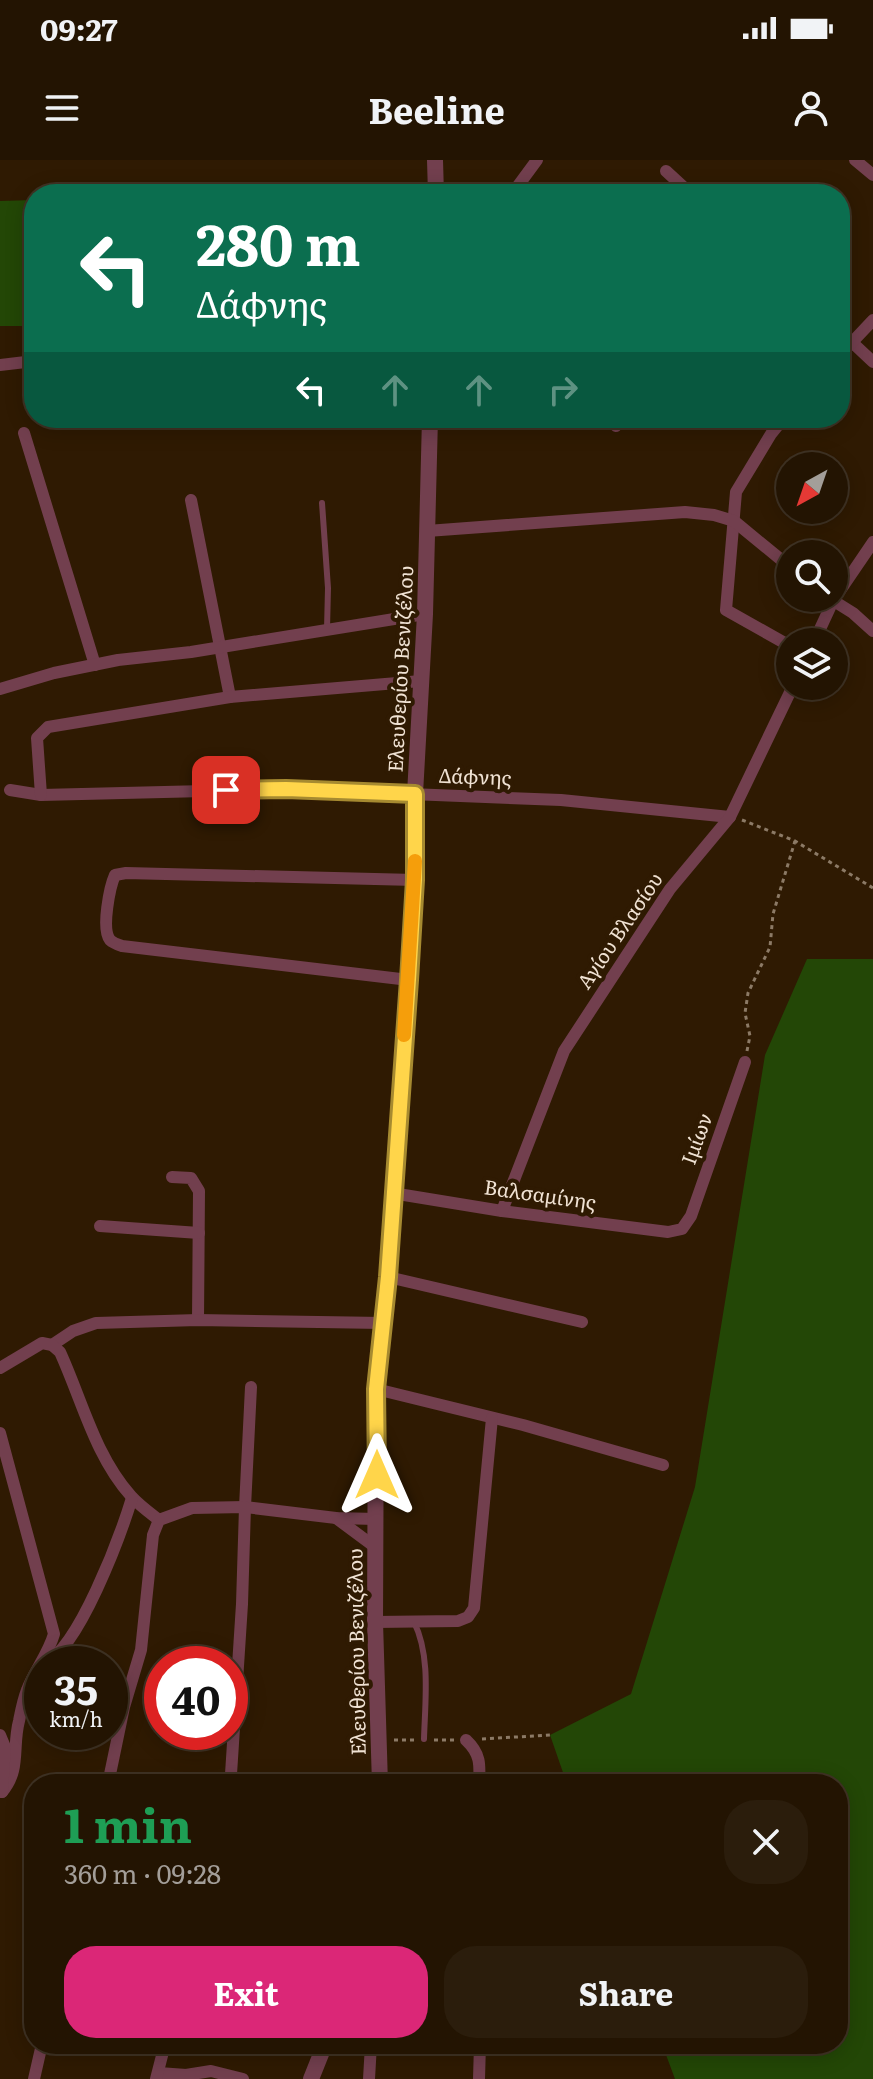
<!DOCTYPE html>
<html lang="en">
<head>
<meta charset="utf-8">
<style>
	body { margin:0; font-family:Literata,serif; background:#2b1d0c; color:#f1f3f6; height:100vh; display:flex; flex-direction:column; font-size:30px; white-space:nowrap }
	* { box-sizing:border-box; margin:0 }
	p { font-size:26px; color:#a39e99 }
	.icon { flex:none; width:44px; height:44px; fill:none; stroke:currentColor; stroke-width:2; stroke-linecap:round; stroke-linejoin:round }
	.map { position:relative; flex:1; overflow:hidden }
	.details { position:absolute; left:24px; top:1614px; width:824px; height:280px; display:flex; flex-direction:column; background:#231402; border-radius:32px; box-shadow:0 4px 20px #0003,0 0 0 2px #403324 }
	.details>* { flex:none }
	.guide { position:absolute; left:24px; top:24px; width:826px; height:244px; border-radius:32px; box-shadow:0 4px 20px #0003,0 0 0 2px #403324; background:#0b6e4f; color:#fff; overflow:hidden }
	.needle { width:52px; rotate:220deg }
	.buttons { position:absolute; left:776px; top:292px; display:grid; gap:16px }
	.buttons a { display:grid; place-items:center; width:72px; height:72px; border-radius:50%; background:#231402; box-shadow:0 4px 20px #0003,0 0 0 2px #403324; font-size:40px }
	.speed { position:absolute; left:24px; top:1486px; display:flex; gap:16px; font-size:40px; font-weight:700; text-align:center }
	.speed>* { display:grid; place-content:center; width:104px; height:104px; border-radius:50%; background:#231402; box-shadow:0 4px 20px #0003,0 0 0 2px #403324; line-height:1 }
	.speed small { font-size:20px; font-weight:400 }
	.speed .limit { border:12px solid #d22; background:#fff; color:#111 }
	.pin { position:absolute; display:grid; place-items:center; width:68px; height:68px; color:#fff; margin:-34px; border-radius:16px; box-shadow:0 4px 12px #0006 }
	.me { position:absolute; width:88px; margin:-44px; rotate:0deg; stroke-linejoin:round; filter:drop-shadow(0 0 6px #0008) }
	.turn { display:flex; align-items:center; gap:28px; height:168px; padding:0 40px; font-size:36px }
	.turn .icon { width:104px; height:104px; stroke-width:2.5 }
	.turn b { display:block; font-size:56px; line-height:68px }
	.lanes { display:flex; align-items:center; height:76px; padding:0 40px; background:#0003; justify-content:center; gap:40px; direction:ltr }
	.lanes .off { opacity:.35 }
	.round { display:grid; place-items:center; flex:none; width:84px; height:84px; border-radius:32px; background:#2b1d0c }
	.summary { display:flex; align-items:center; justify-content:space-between; height:136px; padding:0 40px }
	h1 { font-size:48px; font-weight:700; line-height:60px; color:#1e9e55 }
	.action { display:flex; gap:16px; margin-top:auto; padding:16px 40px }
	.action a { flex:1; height:92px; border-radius:32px; background:#db2777; color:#fff; font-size:32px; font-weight:700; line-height:92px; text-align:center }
	.action a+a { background:#2b1d0c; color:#f1f3f6 }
	.status { display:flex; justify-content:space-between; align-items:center; height:56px; padding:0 40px; background:#231402; direction:ltr }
	.status svg { height:22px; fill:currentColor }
	header { display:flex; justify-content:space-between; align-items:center; height:104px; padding:0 40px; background:#231402; font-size:36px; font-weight:700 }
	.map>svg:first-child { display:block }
	.green { fill:#234706 }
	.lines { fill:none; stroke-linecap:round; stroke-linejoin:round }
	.path { stroke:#8c7a66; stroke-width:3; stroke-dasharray:4 4; stroke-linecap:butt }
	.service { stroke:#723f4e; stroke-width:6 }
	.minor { stroke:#723f4e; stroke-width:12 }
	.tertiary { stroke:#723f4e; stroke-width:16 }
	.route-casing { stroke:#a68a30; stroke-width:20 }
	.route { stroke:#ffd54a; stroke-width:14 }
	.slow { stroke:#f59e0b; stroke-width:14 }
	.labels { text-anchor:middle; stroke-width:8; stroke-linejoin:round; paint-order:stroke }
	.street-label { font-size:20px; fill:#f0e2d3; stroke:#2f1a02 }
</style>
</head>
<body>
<div class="status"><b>09:27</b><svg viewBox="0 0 49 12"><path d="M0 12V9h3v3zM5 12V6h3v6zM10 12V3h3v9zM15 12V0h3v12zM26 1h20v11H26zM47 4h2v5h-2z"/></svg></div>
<header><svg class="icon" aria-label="menu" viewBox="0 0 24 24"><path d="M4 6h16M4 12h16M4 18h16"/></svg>Beeline<svg class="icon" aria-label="person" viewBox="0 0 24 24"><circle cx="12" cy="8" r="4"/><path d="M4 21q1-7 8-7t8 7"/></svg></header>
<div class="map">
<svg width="873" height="1919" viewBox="0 0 873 1919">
	<rect width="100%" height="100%" fill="#2f1a02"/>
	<g class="green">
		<polygon points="34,40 34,166 0,166 0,41"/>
		<polygon points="807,799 873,799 873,1919 675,1919 662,1884 838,1884 838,1624 567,1624 550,1575 631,1534 695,1327 765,895"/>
	</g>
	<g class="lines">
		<g class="path">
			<polyline points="742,660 795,681 873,728"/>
			<polyline points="747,891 750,876 745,853 748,833 770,787 773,754 795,681"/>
			<polyline points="482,1579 550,1575"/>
			<polyline points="394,1580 414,1580"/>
			<polyline points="434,1580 454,1580"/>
		</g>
		<g class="service">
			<polyline points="322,343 328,428 327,469"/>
			<path d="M414,1462C431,1496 425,1542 424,1579"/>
		</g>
		<g class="minor">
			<polyline points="855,0 873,15"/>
			<polyline points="666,11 691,34"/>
			<polyline points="512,34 537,0"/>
			<polyline points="840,171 873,202"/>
			<polyline points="840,195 873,160"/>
			<polyline points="0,205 34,201"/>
			<polyline points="784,258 771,274 736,332 726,450 790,486"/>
			<polyline points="616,266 617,258"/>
			<polyline points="24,273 95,505"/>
			<polyline points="191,340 230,537"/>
			<polyline points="427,371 685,352 714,355 734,361 790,407"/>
			<polyline points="829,438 853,453 873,471"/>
			<polyline points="814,482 833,441 873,382"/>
			<polyline points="0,529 54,513 118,500 191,492 425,454"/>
			<polyline points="10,630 41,635 286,629 561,640 730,657"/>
			<polyline points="41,635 37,578 48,567 230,537 421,521"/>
			<path d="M409,820L122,786C119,785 112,782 110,780C101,769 110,726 115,715L126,713L415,720"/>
			<polyline points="172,1017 191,1018 199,1031 198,1160"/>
			<polyline points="392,1033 502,1051 668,1072 682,1069 691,1056 745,902"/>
			<polyline points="502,1051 564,891 670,729 730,657 793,526"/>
			<polyline points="100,1066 199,1073"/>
			<polyline points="388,1117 582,1162"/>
			<polyline points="52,1185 73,1171 96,1163 198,1160 383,1163"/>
			<path d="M0,1208L42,1183L52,1185L60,1192C82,1240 95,1296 131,1336C139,1345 150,1353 159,1360"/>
			<polyline points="251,1227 245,1347 336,1358 376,1359"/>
			<polyline points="376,1229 523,1265 663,1305"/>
			<path d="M0,1273L54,1474C48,1495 34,1511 27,1530C23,1540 21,1551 19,1561C12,1587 21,1610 2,1632"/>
			<polyline points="336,1358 375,1387"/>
			<polyline points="375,1462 458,1461 468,1457 474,1448 492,1258"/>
			<path d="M44,1504C79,1488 120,1377 132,1338"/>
			<polyline points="0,1575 5,1587 2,1632"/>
			<path d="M466,1580C481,1594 480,1605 479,1624"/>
			<polyline points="108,1624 124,1547 141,1490 153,1375 159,1360 192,1348 245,1347 242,1444 231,1614"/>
			<polyline points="159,1913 186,1915 211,1911 243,1919"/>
			<polyline points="34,1919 42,1884"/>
			<polyline points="156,1919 165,1884"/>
			<polyline points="369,1919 371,1884"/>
			<polyline points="479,1919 480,1884"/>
		</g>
		<g class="tertiary">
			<polyline points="435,0 436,34"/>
			<polyline points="380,1624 375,1462 376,1229 388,1117 415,720 415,634 425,454 430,258"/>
			<polyline points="311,1919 325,1884"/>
		</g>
	</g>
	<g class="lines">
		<defs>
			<polyline id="route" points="226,630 286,629 415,634 415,720 409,820 388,1117 376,1229 377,1315"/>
		</defs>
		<use href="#route" class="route-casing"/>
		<use href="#route" class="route"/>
		<polyline class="slow" points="404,875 415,701"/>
	</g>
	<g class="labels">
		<g class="street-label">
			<text transform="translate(401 509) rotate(-87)" y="7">Ελευθερίου Βενιζέλου</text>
			<text transform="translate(475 617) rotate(2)" y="7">Δάφνης</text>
			<text transform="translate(620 771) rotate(-56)" y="7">Αγίου Βλασίου</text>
			<text transform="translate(697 979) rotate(-70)" y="7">Ιμίων</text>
			<text transform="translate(540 1035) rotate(8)" y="7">Βαλσαμίνης</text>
			<text transform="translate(357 1492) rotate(-91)" y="7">Ελευθερίου Βενιζέλου</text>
		</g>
	</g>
</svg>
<div class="buttons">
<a><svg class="needle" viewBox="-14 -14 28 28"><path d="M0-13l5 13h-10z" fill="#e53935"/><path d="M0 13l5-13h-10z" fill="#a39e99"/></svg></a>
<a><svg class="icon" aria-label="search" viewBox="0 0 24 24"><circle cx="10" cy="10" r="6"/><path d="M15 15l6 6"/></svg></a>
<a><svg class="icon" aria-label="layers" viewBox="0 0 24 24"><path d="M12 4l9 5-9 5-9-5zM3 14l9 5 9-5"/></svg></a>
</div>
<div class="speed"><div>35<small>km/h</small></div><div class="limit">40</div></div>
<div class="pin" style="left:226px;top:630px;background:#d93025"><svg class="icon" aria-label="arrive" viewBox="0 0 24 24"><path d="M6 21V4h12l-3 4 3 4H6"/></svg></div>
<svg class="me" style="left:377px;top:1315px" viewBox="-20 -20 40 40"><path d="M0-17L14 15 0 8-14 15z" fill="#ffd54a" stroke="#fff" stroke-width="4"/></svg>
<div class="guide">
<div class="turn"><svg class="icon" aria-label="left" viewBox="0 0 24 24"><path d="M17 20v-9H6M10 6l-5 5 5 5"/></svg><div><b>280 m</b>Δάφνης</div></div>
<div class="lanes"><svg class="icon" aria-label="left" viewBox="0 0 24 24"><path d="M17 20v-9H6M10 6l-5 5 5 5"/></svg><svg class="icon off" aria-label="ahead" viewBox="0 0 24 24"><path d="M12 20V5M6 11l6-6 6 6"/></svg><svg class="icon off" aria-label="ahead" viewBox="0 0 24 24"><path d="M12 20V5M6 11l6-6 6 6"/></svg><svg class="icon off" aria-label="right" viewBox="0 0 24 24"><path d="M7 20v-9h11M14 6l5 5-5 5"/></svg></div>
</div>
<section class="details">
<div class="summary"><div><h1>1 min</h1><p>360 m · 09:28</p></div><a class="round"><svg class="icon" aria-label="close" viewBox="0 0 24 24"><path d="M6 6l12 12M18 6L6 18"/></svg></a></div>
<div class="action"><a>Exit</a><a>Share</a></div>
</section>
</div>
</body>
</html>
